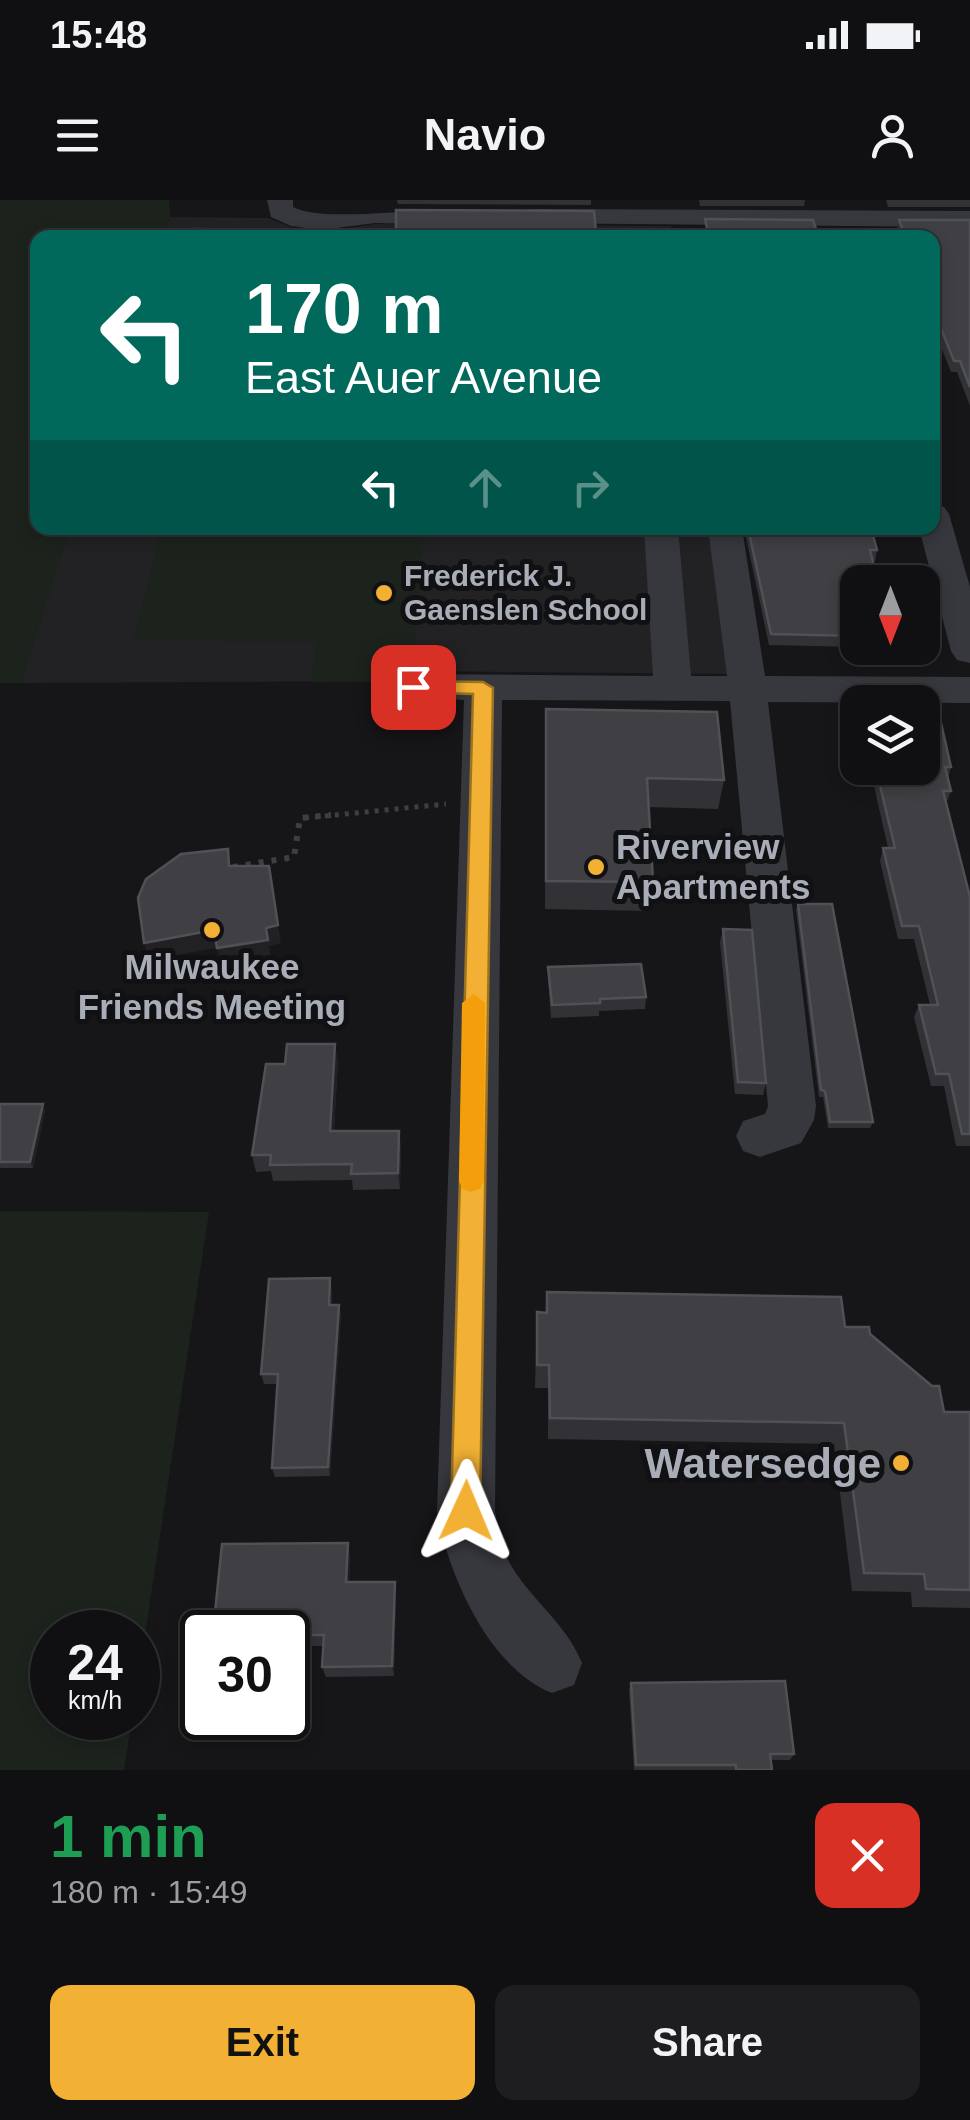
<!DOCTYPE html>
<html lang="en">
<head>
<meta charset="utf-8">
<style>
	body { margin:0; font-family:Arial,sans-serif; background:#1e1e20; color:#f1f3f6; height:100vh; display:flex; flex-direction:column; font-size:38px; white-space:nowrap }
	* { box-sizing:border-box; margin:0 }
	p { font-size:32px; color:#9c9d9f }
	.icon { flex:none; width:55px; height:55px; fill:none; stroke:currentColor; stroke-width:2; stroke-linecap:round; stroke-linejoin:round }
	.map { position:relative; height:1570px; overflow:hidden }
	.panel { display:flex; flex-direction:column; background:#101012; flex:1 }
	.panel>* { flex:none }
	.top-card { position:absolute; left:30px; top:30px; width:910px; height:305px; border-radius:20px; box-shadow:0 5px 15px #0003,0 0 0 2px #303032; background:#00695c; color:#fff; overflow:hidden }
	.needle { width:65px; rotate:180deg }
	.fabs { position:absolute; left:840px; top:365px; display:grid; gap:20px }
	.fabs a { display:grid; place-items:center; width:100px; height:100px; border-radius:20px; background:#101012; box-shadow:0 5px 15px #0003,0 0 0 2px #303032; font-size:50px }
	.speed { position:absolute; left:30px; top:1410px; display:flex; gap:20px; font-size:50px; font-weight:700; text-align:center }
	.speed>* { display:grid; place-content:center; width:130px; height:130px; border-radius:50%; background:#101012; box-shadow:0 5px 15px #0003,0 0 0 2px #303032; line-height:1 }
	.speed small { font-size:25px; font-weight:400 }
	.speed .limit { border:5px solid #111; border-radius:15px; background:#fff; color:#111 }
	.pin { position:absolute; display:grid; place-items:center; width:85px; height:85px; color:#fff; margin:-42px; border-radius:20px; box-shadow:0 5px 15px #0006 }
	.me { position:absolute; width:110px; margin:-55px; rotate:1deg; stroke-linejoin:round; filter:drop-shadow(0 0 8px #0008) }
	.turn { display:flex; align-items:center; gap:35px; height:210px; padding:0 50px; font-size:45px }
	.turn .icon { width:130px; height:130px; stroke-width:2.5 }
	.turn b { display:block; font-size:70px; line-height:85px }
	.lanes { display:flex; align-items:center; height:95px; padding:0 50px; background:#0003; justify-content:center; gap:50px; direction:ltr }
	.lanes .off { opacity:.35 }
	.round { display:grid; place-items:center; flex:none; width:105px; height:105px; border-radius:20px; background:#1e1e20 }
	.overview { display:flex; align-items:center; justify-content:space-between; height:170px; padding:0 50px }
	h1 { font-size:60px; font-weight:700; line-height:75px; color:#1e9e55 }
	.action { display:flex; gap:20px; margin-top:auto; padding:20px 50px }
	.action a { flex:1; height:115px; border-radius:20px; background:#f2b134; color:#111; font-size:40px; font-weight:700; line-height:115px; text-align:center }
	.action a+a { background:#1e1e20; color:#f1f3f6 }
	.status { display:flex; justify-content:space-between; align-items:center; height:70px; padding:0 50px; background:#101012; direction:ltr }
	.status svg { height:28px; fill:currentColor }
	header { display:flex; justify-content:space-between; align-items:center; height:130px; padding:0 50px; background:#101012; font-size:45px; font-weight:700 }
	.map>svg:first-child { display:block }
	.built { fill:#222225 }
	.green { fill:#1c231d }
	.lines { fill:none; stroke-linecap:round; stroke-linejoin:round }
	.path-far1 { stroke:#3d3f44; stroke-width:5; stroke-dasharray:4 6; stroke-linecap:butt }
	.path { stroke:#3d3f44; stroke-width:6; stroke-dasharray:5 8; stroke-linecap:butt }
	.minor { fill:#37383d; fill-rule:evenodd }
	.wall { fill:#323236 }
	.shaded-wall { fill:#212124 }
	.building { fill:#3f3f44; stroke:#4f5156; stroke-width:2.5 }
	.route { fill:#f2b134; stroke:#9d7322; stroke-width:2.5 }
	.slow { fill:#f59e0b }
	.poi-dot { fill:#f2b134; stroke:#111113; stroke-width:4 }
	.labels { text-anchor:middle; stroke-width:10; stroke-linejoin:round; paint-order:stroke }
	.far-poi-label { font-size:30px; font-weight:bold; fill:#a8adb8; stroke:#111113; text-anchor:start }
	.poi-label { font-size:35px; font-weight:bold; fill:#a8adb8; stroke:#111113; text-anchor:start }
	.near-poi-label { font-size:42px; font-weight:bold; fill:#a8adb8; stroke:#111113; text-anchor:end }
</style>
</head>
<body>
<div class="status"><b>15:48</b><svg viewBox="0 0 49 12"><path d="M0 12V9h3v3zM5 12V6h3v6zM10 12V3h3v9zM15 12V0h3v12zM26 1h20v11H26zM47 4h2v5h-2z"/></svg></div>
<header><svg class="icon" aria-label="menu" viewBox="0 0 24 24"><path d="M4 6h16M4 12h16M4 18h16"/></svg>Navio<svg class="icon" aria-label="person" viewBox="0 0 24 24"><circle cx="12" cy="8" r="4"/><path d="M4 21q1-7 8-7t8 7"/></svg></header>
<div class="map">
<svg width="970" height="1570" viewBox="0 0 970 1570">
	<rect width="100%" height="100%" fill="#161618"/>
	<g class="built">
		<polygon points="170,17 268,18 299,30 322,32 374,24 671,26 673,37 163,38"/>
		<polygon points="70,328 710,328 730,474 413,471 412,481 20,483"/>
	</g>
	<g class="green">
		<polygon points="0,0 169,0 170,17 163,37 38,38 38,328 70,328 20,483 0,483"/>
		<polygon points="161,328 424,328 412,481 311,482 316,442 134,440"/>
		<polygon points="0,1011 209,1012 138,1481 138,1432 52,1432 52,1518 132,1518 124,1570 0,1570"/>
	</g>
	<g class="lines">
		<polyline class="path-far1" points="305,618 446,604"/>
		<polyline class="path" points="233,667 294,657 300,618 331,615"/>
		<g class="minor">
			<path d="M267,0H293V7C328,26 447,0 471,17L458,25L375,23L321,30L291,26L271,17Z"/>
			<polygon points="532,9 970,11 970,27 522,23 519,17 522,11"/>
			<polygon points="932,304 944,307 949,314 970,387 970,463 957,460 951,451 919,328 932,328"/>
			<path d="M644,328H678L691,476H727L708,328H742L765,476L970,477V503L768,502L816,906L814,920L801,943L760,957L743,951L736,936L743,921L765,914L768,906L730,501L502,500L495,1311C498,1327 500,1344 507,1358C527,1397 566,1422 582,1463L574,1485L552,1493C489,1468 448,1375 437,1311L464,500L400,496L394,487L400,478L413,474L653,476Z"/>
		</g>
	</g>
	<g class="wall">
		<polygon points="397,0 591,0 591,5 398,4"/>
		<polygon points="699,0 805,0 804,6 700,6"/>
		<polygon points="886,0 970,0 970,7 888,7"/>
		<polygon points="899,20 970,20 970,206 957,172 951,172 932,124 932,38 900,38 897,30"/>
		<polygon points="744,328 871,328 877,350 875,361 873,361 858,382 858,447 769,445"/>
		<polygon points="546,509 724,580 718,609 648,607 653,682 649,711 545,709"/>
		<polygon points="951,567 948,578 951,591 946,604 970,697 970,946 956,946 944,886 931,886 914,817 919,805 930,805 914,739 898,739 880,661 883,648 888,648 874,586 877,573 894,573 893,568"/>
		<polygon points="798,704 873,922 870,928 828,928 823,897 819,897 796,710"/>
		<polygon points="723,729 766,883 763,895 735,894 720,742"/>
		<polygon points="548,767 646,797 645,809 599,811 599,816 551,818 548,779"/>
		<polygon points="338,861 334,931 399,931 401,947 400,989 353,990 352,980 273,981 271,971 256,972 252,955 285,864"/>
		<polygon points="0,904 45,910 33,968 0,968"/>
		<polygon points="332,1089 332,1105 339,1105 341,1115 330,1276 275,1277 272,1268 278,1184 264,1184 261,1174"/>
		<polygon points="547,1092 845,1127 870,1134 944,1212 970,1212 970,1408 912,1407 911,1392 852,1391 834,1244 548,1239 548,1188 535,1188 537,1112 545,1113"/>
		<polygon points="350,1355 349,1382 395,1382 396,1393 394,1476 326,1477 322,1467 324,1446 288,1446 288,1432"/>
		<polygon points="631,1483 794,1554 790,1560 771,1560 772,1570 634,1570 629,1490"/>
	</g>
	<g class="shaded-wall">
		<polygon points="269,666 281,743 269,746 271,757 221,765 217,748 149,760 144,743 214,730 266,728"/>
		<polygon points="335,844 338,861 333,947 330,931"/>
		<polygon points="43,904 45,910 33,968 30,962"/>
		<polygon points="399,931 401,947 400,989 398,973"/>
		<polygon points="330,1078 332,1089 331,1115 329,1105"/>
		<polygon points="339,1105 341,1115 330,1276 328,1267"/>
		<polygon points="348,1343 350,1355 348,1393 346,1382"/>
		<polygon points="395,1382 396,1393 394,1476 392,1466"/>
	</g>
	<g class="building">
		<polygon points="396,10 594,11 596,32 603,32 604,38 189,38 192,29 396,31"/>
		<polygon points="705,19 813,20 819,38 709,38"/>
		<polygon points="899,20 970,20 970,187 960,161 954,161 932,106 932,38 906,38"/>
		<polygon points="748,328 871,328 877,350 870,350 878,382 858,382 858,436 771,434"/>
		<polygon points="546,509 717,512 724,580 647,578 653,682 546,681"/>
		<polygon points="922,523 941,523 951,567 945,567 951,591 943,591 970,697 970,934 962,934 949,874 936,874 919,805 938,805 919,726 902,726 883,648 895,648 877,573 901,573 900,568 922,568"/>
		<polygon points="228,649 229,666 269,666 278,725 266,728 268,740 217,748 214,730 144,743 138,698 146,679 181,654"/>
		<polygon points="798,704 832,704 873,922 830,922 825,891 821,890"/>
		<polygon points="723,729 752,730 766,883 738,882"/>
		<polygon points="641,764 646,797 600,799 600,803 552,805 548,767"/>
		<polygon points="287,844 335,844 330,931 399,931 398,973 351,974 352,964 270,965 271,955 252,955 266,864 285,864"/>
		<polygon points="0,904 43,904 30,962 0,962"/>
		<polygon points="330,1078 329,1105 339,1105 328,1267 272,1268 278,1174 261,1174 269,1079"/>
		<polygon points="547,1092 841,1097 845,1127 869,1127 870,1134 932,1186 939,1186 944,1212 970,1212 970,1390 926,1389 924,1374 864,1373 844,1223 550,1218 549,1165 537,1165 537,1112 547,1113"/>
		<polygon points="348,1343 346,1382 395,1382 392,1466 322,1467 324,1435 288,1435 288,1432 213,1432 222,1344"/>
		<polygon points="785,1481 794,1554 770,1554 772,1570 736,1570 736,1565 636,1565 631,1483"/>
	</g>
	<polygon class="route" points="413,481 483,482 493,488 480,1311 476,1321 466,1326 455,1321 451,1311 473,494 406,492 403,487"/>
	<polygon class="slow" points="474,794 485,803 484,981 480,989 471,992 462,989 459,981 462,803"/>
	<g class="poi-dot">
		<circle cx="384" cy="393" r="10"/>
		<circle cx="596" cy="667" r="10"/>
		<circle cx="212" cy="730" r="10"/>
		<circle cx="901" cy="1263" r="10"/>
	</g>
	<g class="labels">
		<g class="far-poi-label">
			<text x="404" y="386">Frederick J.<tspan x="404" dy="34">Gaenslen School</tspan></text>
		</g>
		<g class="poi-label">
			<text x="616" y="659">Riverview<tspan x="616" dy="40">Apartments</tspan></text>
			<text x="212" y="779" text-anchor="middle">Milwaukee<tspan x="212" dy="40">Friends Meeting</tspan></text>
		</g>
		<g class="near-poi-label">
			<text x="881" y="1278">Watersedge</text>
		</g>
	</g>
</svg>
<div class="fabs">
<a><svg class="needle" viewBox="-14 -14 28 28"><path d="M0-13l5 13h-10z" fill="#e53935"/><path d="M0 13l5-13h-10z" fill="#9c9d9f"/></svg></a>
<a><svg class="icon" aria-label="layers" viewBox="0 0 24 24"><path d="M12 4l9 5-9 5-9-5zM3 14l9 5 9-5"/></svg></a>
</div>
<div class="speed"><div>24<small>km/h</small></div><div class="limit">30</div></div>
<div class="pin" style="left:413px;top:487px;background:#d93025"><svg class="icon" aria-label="arrive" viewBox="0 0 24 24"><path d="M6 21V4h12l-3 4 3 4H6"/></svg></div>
<svg class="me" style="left:466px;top:1311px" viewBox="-20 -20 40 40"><path d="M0-17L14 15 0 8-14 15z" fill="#f2b134" stroke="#fff" stroke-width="4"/></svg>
<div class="top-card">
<div class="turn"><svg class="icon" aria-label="left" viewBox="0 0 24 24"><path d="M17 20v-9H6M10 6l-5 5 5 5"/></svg><div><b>170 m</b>East Auer Avenue</div></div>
<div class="lanes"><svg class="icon" aria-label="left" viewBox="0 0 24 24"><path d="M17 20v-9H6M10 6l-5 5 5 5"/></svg><svg class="icon off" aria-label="ahead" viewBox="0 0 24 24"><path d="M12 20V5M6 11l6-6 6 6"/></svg><svg class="icon off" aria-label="right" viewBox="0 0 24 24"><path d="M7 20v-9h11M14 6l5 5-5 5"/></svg></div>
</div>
</div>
<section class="panel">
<div class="overview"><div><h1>1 min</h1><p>180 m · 15:49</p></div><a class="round" style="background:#d93025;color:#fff"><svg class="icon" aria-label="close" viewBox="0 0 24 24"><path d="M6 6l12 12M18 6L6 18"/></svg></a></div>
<div class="action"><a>Exit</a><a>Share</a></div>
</section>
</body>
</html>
